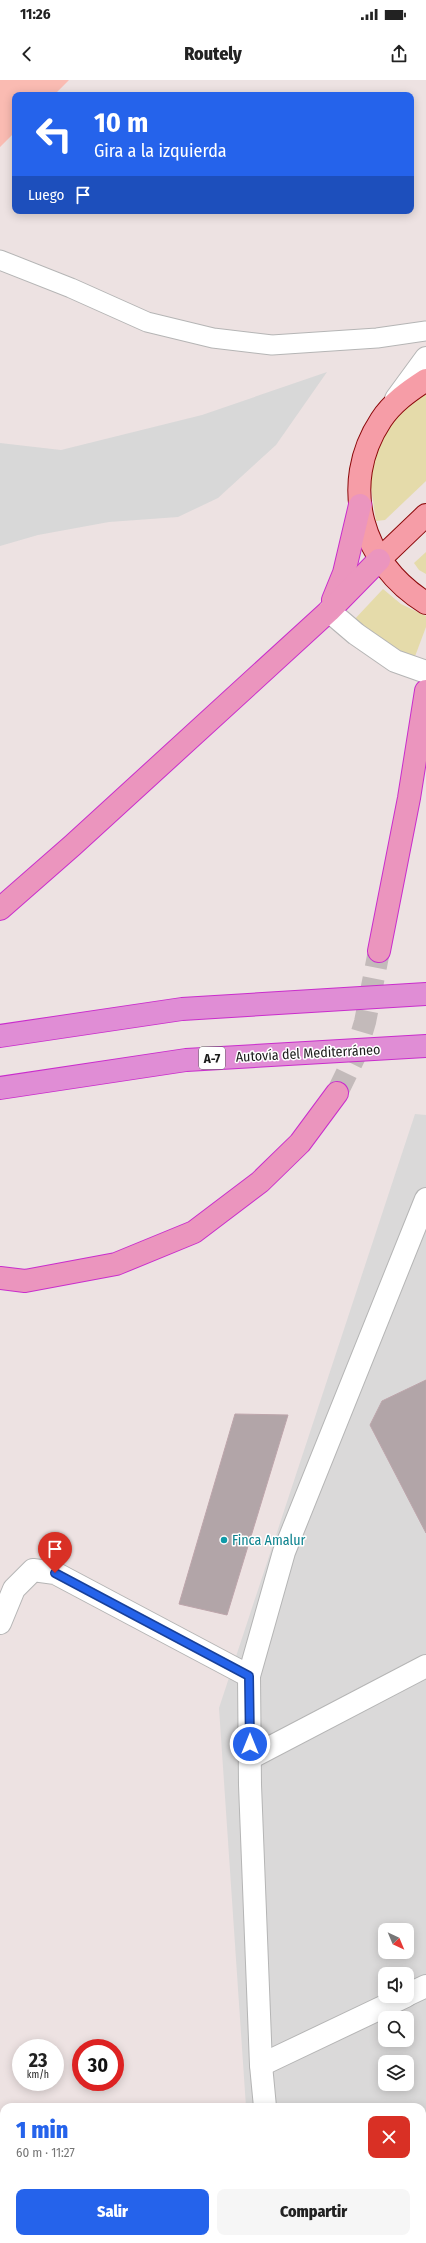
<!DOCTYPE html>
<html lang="es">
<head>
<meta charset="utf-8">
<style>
	body { margin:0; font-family:"Fira Sans Condensed",sans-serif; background:#f6f6f6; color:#222; height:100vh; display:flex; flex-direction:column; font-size:15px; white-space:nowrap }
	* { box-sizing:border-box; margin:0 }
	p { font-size:13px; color:#767676 }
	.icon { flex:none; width:22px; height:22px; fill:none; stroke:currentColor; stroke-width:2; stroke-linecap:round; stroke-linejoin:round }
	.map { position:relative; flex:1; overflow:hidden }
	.sheet { position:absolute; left:0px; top:2023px; width:426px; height:140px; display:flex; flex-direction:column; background:#fff; border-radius:12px 12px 0 0; box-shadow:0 2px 10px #0003 }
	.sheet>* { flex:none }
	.guide { position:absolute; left:12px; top:12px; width:402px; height:122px; border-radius:8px; box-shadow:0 2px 10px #0003; background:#2563eb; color:#fff; overflow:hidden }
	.needle { width:26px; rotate:136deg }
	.fabs { position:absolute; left:378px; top:1843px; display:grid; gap:8px }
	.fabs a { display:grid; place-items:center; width:36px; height:36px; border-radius:8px; background:#fff; box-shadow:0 2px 10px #0003; font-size:20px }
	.speed { position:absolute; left:12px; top:1959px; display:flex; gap:8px; font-size:20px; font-weight:700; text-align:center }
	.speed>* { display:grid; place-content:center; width:52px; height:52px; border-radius:50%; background:#fff; box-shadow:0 2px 10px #0003; line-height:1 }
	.speed small { font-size:10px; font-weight:400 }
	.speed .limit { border:6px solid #d22; background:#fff; color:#111 }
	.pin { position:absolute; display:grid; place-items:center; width:34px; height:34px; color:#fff; margin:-41px -17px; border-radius:50% 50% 50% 0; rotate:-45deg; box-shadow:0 0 4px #0007 }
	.pin .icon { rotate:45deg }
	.me { position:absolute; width:44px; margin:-22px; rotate:0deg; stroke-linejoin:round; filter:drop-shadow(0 0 3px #0008) }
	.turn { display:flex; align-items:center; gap:14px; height:84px; padding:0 16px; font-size:18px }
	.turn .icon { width:52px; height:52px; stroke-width:2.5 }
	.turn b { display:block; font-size:28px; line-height:34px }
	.then { display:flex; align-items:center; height:38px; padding:0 16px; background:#0003; gap:8px; font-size:15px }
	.round { display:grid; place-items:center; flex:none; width:42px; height:42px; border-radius:8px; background:#f6f6f6 }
	.summary { display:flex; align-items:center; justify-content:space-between; height:68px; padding:0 16px }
	h1 { font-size:24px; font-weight:800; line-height:30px; color:#2563eb }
	.primary-button { display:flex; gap:8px; margin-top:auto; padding:8px 16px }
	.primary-button a { flex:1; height:46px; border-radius:8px; background:#2563eb; color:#fff; font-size:16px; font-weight:800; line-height:46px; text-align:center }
	.primary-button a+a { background:#f6f6f6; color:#222 }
	.status { display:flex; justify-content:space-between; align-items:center; height:28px; padding:0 20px; background:#fff; direction:ltr }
	.status svg { height:11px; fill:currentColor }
	header { display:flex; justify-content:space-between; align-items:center; height:52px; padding:0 16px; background:#fff; font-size:18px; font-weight:800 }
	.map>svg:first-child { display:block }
	.residential { fill:#dad9d9; fill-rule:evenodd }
	.grass { fill:#e5dbaa }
	.sand { fill:#fabbb2 }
	.parking { fill:#d8d8d8 }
	.building { fill:#b2a5a8; stroke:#bda5ab }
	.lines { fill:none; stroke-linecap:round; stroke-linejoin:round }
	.trunk-tunnel { stroke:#c3baba; stroke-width:22; stroke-dasharray:22 11; stroke-linecap:butt }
	.service-casing { stroke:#b5b5b5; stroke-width:21 }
	.pedestrian-casing { stroke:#b5b5b5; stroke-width:24 }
	.minor-casing { stroke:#b5b5b5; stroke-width:24 }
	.primary-casing { stroke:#8b0809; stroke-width:24 }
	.trunk-casing { stroke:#c92dcc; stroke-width:24 }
	.motorway-casing { stroke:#c92dcc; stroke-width:24 }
	.service { stroke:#fff; stroke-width:19 }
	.pedestrian { stroke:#fff; stroke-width:22 }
	.minor { stroke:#fff; stroke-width:22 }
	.primary { stroke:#f69da7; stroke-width:22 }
	.trunk { stroke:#eb95be; stroke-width:22 }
	.motorway { stroke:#e08dd5; stroke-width:22 }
	.route-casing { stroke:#184099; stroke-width:10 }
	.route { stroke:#2563eb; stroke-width:7 }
	.culture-dot { fill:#0f9aa8; stroke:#fff; stroke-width:1.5 }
	.labels { text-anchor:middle; stroke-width:3; stroke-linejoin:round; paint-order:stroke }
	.shield { fill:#fff; stroke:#606060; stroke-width:1 }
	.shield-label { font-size:13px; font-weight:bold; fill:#1c1c1c }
	.street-label { font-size:14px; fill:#1c1c1c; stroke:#fff }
	.culture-label { font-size:14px; fill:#0d838f; stroke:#fff; text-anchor:start }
</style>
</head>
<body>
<div class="status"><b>11:26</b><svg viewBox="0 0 49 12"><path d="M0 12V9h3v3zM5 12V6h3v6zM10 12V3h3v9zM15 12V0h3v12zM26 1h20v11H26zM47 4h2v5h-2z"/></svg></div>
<header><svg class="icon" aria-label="back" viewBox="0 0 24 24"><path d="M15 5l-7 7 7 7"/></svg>Routely<svg class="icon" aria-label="share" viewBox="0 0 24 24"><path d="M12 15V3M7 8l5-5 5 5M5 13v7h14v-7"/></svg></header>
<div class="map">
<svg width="426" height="2163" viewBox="0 0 426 2163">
	<rect width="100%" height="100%" fill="#ede2e2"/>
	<path class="residential" d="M415,1034L426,1035V2163H255L254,2159H422V2027H246L219,1628ZM385,1850H407V1872H385ZM385,1894H407V1916H385ZM385,1938H407V1960H385ZM385,1982H407V2004H385Z"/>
	<g class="grass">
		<polygon points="426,311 426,401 385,440 376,441 369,394 380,358 399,330"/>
		<polygon points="426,472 426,494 419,490 414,483"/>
		<polygon points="383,509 401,524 426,536 426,547 414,579 353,541"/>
	</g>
	<polygon class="sand" points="0,0 69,0 54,15 15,15 15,52 0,67"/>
	<polygon class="parking" points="327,292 276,365 218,418 178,437 109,442 38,455 0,466 0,363 61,370 202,335"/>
	<g class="building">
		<polygon points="426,1300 426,1453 370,1345 382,1321"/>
		<polygon points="235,1334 288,1335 227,1535 179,1524"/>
	</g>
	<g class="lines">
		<polyline class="trunk-tunnel" points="337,1013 355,976 365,942 379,871"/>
		<defs>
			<polyline id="service" points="0,180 71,208 147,242 213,258 272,265 377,258 426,251"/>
			<polyline id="pedestrian" points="329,531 356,554 395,581 426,592"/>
			<g id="minor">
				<polyline points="396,319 426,278"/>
				<polyline points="0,1543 14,1509 33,1490 55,1493 249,1596"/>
				<polyline points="250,1678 426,1586"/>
				<polyline points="407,1915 426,1906"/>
				<polyline points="261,1985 406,1916"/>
				<polyline points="265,2027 261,1985 250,1705 249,1596 284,1472 426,1119"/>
				<polyline points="279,2159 279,2163"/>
			</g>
			<g id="primary">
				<path d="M426,300C409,311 392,323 381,340C338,405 362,484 426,523"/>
				<polyline points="379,480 426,435"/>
			</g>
			<g id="trunk">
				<polyline points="333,520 344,493 360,425"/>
				<polyline points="0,829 73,765 329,531 379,480"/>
				<polyline points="379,871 409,718 426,611"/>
				<polyline points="0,1198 25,1201 116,1184 194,1152 260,1102 300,1063 337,1013"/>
			</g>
			<g id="motorway">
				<polyline points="0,956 182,929 426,914"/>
				<polyline points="0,1008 186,980 426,966"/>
			</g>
		</defs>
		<use href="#service" class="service-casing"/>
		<use href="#pedestrian" class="pedestrian-casing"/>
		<use href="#minor" class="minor-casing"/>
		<use href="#primary" class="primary-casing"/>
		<use href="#trunk" class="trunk-casing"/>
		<use href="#motorway" class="motorway-casing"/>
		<use href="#service" class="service"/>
		<use href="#pedestrian" class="pedestrian"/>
		<use href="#minor" class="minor"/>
		<use href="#primary" class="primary"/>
		<use href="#trunk" class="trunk"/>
		<use href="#motorway" class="motorway"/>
	</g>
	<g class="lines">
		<defs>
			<polyline id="route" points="55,1493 249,1596 250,1664"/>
		</defs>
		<use href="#route" class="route-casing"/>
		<use href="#route" class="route"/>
	</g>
	<circle class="culture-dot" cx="224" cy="1460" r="4"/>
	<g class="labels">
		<rect class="shield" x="199" y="967" width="26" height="22" rx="3"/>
		<g class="shield-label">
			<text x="212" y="983">A-7</text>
		</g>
		<g class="street-label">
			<text transform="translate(308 973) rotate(-3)" y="5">Autovía del Mediterráneo</text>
		</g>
		<g class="culture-label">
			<text x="232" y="1465">Finca Amalur</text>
		</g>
	</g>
</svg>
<div class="fabs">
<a><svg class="needle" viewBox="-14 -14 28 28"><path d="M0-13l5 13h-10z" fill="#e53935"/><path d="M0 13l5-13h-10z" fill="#767676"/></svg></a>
<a><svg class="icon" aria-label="sound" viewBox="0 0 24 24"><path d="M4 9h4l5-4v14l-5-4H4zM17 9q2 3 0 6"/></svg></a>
<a><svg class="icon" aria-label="search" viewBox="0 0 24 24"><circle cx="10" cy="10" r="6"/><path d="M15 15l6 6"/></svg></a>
<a><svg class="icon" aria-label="layers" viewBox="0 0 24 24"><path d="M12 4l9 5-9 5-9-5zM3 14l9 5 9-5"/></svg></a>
</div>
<div class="speed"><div>23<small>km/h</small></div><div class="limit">30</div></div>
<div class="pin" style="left:55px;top:1493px;background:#d93025"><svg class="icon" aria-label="arrive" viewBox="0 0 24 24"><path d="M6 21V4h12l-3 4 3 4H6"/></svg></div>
<svg class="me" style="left:250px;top:1664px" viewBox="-20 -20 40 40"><circle r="17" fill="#2563eb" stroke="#fff" stroke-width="3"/><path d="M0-11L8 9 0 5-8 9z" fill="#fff"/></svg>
<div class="guide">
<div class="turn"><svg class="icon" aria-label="left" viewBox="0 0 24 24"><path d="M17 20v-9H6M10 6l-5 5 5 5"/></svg><div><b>10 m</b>Gira a la izquierda</div></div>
<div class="then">Luego<svg class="icon" aria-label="arrive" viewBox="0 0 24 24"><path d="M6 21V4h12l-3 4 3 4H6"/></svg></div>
</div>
<section class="sheet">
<div class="summary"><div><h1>1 min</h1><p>60 m · 11:27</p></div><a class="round" style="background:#d93025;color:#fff"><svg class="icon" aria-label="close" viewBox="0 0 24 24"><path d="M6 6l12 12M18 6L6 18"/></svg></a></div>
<div class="primary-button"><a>Salir</a><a>Compartir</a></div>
</section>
</div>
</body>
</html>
